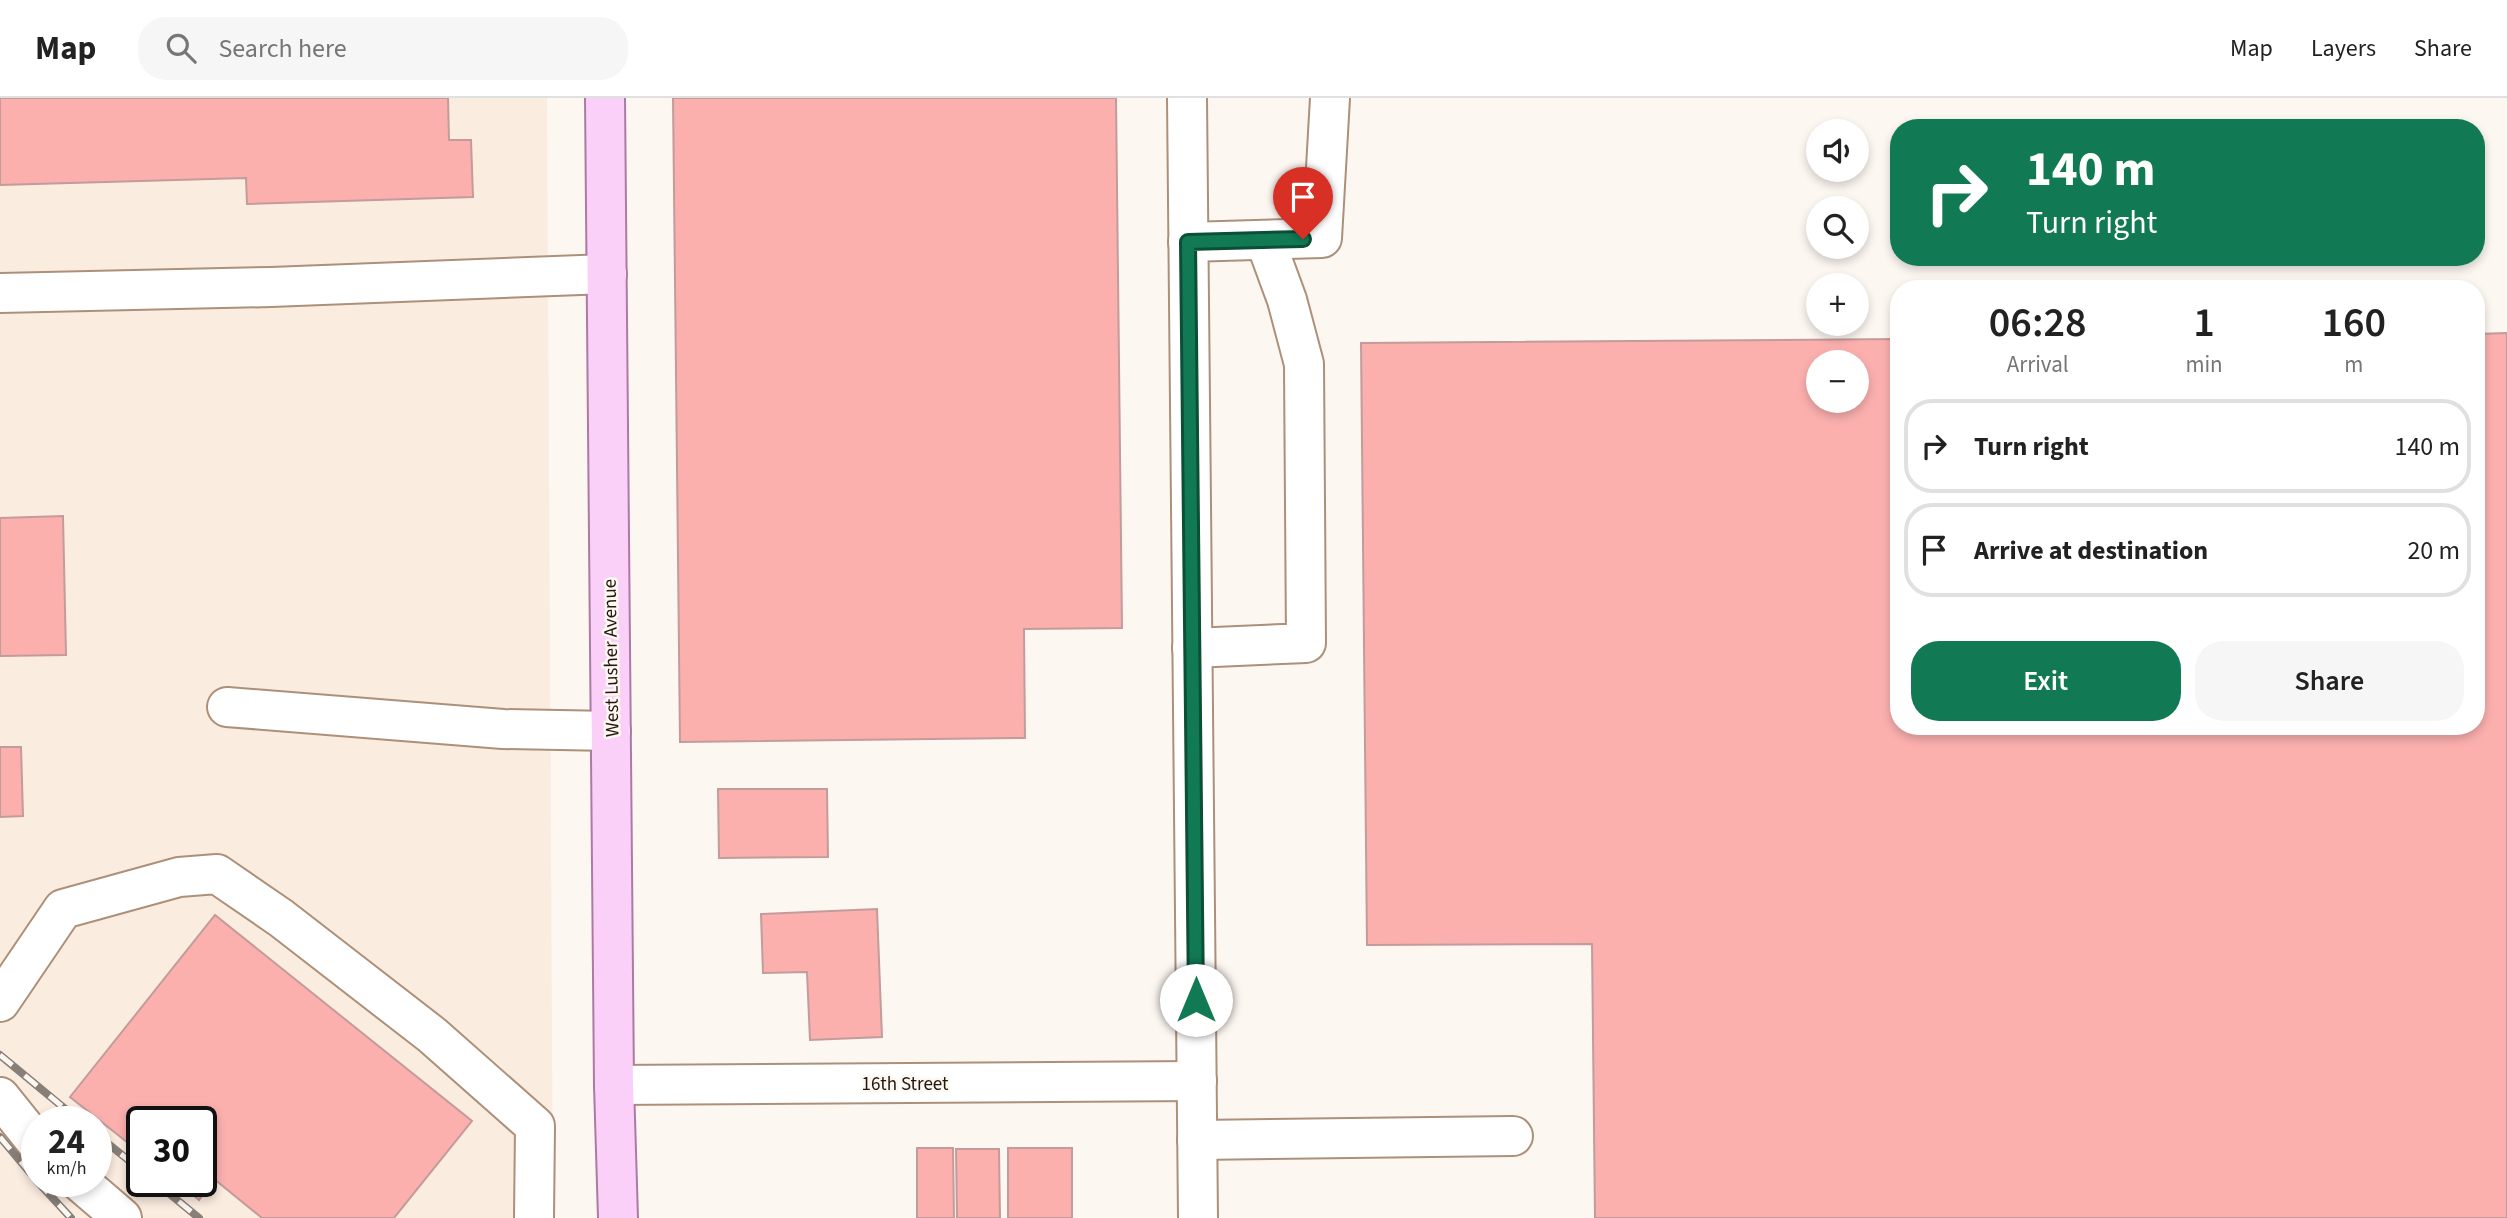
<!DOCTYPE html>
<html lang="en">
<head>
<meta charset="utf-8">
<style>
	body { margin:0; font-family:"Source Sans 3",sans-serif; background:#f6f6f6; color:#222; height:100vh; display:flex; flex-direction:column; font-size:26px; white-space:nowrap }
	* { box-sizing:border-box; margin:0 }
	p { font-size:23px; color:#767676 }
	.icon { flex:none; width:38px; height:38px; fill:none; stroke:currentColor; stroke-width:2; stroke-linecap:round; stroke-linejoin:round }
	.map { position:relative; flex:1; overflow:hidden }
	.panel { position:absolute; left:1890px; top:182px; width:595px; height:455px; display:flex; flex-direction:column; background:#fff; border-radius:28px; box-shadow:0 4px 10px #0003 }
	.panel>* { flex:none }
	.hud { position:absolute; left:1890px; top:21px; width:595px; height:147px; border-radius:28px; box-shadow:0 4px 10px #0003; background:#117a54; color:#fff; overflow:hidden }
	.controls { position:absolute; left:1806px; top:21px; display:grid; gap:14px }
	.controls a { display:grid; place-items:center; width:63px; height:63px; border-radius:50%; background:#fff; box-shadow:0 4px 10px #0003; font-size:35px }
	.speed { position:absolute; left:21px; top:1008px; display:flex; gap:14px; font-size:35px; font-weight:700; text-align:center }
	.speed>* { display:grid; place-content:center; width:91px; height:91px; border-radius:50%; background:#fff; box-shadow:0 4px 10px #0003; line-height:1 }
	.speed small { font-size:18px; font-weight:400 }
	.speed .limit { border:4px solid #111; border-radius:10px; background:#fff; color:#111 }
	.pin { position:absolute; display:grid; place-items:center; width:60px; height:60px; color:#fff; margin:-72px -30px; border-radius:50% 50% 50% 0; rotate:-45deg; box-shadow:0 0 7px #0007 }
	.pin .icon { rotate:45deg }
	.me { position:absolute; width:77px; margin:-38px; rotate:0deg; stroke-linejoin:round; filter:drop-shadow(0 0 5px #0008) }
	.turn { display:flex; align-items:center; gap:24px; height:147px; padding:0 21px; font-size:32px }
	.turn .icon { width:91px; height:91px; stroke-width:2.5 }
	.turn b { display:block; font-size:49px; line-height:60px }
	.eta { display:flex; justify-content:space-evenly; align-items:center; height:119px; text-align:center }
	.eta b { font-size:42px; font-weight:600; line-height:49px }
	.cta { display:flex; gap:14px; margin-top:auto; padding:14px 21px }
	.cta a { flex:1; height:80px; border-radius:28px; background:#117a54; color:#fff; font-size:28px; font-weight:600; line-height:80px; text-align:center }
	.cta a+a { background:#f6f6f6; color:#222 }
	ul { padding:0; list-style:none }
	li { display:flex; align-items:center; gap:21px; height:94px; margin:0 14px 10px; padding:0 7px; border:4px solid #e0e0e0; border-radius:28px }
	li div { flex:1 }
	li b { display:block; font-size:26px }
	li em { font-style:normal }
	header { display:flex; align-items:center; gap:42px; box-sizing:border-box; height:98px; padding:0 35px; background:#fff; border-bottom:2px solid #e0e0e0 }
	header strong { font-size:33px }
	nav { display:flex; gap:38px; margin-inline-start:auto; font-size:24px }
	.search { width:490px; height:63px; background:#f6f6f6; display:flex; align-items:center; gap:18px; box-sizing:border-box; padding:0 24px; border-radius:28px; color:#767676; font-size:26px }
	.map>svg:first-child { display:block }
	.built { fill:#fbece0; fill-rule:evenodd }
	.building { fill:#fbb0ae; stroke:#c39b9a; stroke-width:2; fill-rule:evenodd }
	.lines { fill:none; stroke-linecap:round; stroke-linejoin:round }
	.minor-casing { stroke:#ac9079; stroke-width:42 }
	.major-casing { stroke:#ac7aa4; stroke-width:42 }
	.minor { stroke:#fff; stroke-width:38 }
	.major { stroke:#fad0f8; stroke-width:38 }
	.rail-casing { stroke:#887f78; stroke-width:8 }
	.rail { stroke:#fdf7f2; stroke-width:5; stroke-dasharray:16; stroke-linecap:butt }
	.route-casing { stroke:#0b4f37; stroke-width:18 }
	.route { stroke:#117a54; stroke-width:12 }
	.labels { text-anchor:middle; stroke-width:5; stroke-linejoin:round; paint-order:stroke }
	.street-label { font-size:19px; fill:#22170e; stroke:#fdf7f2 }
</style>
</head>
<body>
<header>
<strong>Map</strong>
<div class="search"><svg class="icon" aria-label="search" viewBox="0 0 24 24"><circle cx="10" cy="10" r="6"/><path d="M15 15l6 6"/></svg>Search here</div>
<nav><a>Map</a><a>Layers</a><a>Share</a></nav>
</header>
<div class="map">
<svg width="2507" height="1120" viewBox="0 0 2507 1120">
	<rect width="100%" height="100%" fill="#fdf7f2"/>
	<path class="built" d="M0,0H547L553,1120H0ZM37,1024H96V1083H37ZM142,1024H201V1083H142Z"/>
	<g class="building">
		<polygon points="0,0 448,0 449,42 471,42 473,99 247,106 246,80 0,87"/>
		<polygon points="673,0 1116,0 1122,530 1024,531 1025,640 680,644"/>
		<path d="M2507,235V1120H1595L1592,846L1367,847L1361,245L1899,241V628H2476V236ZM1818,264H1857V303H1818Z"/>
		<polygon points="63,418 66,557 0,558 0,420"/>
		<polygon points="0,649 21,649 23,718 0,719"/>
		<polygon points="718,691 827,691 828,759 719,760"/>
		<polygon points="877,811 882,939 810,942 807,874 763,875 761,816"/>
		<polygon points="215,817 472,1023 394,1120 262,1120 214,1081 199,1102 176,1083 201,1083 201,1024 142,1024 142,1056 70,999"/>
		<polygon points="917,1050 953,1050 954,1120 917,1120"/>
		<rect x="1008" y="1050" width="64" height="70"/>
		<polygon points="956,1051 999,1051 1000,1120 957,1120"/>
	</g>
	<g class="lines">
		<defs>
			<g id="minor">
				<polyline points="1187,0 1198,1120"/>
				<polyline points="1188,144 1322,140 1330,0"/>
				<polyline points="0,195 271,189 607,176"/>
				<polyline points="1192,550 1306,545 1304,266 1287,202 1265,142"/>
				<polyline points="227,609 503,631 611,633"/>
				<polyline points="0,904 63,811 179,779 217,776 281,820 432,937 535,1028 534,1120"/>
				<polyline points="614,987 1197,983"/>
				<polyline points="0,999 37,1045"/>
				<polyline points="1197,1042 1513,1038"/>
				<polyline points="79,1083 122,1120"/>
			</g>
			<polyline id="major" points="605,0 614,987 618,1120"/>
		</defs>
		<use href="#minor" class="minor-casing"/>
		<use href="#major" class="major-casing"/>
		<use href="#minor" class="minor"/>
		<use href="#major" class="major"/>
		<defs>
			<g id="rail">
				<polyline points="0,957 81,1024"/>
				<polyline points="96,1036 142,1073"/>
				<polyline points="0,1039 37,1083"/>
				<polyline points="37,1083 71,1120"/>
				<polyline points="154,1083 199,1120"/>
			</g>
		</defs>
		<use href="#rail" class="rail-casing"/>
		<use href="#rail" class="rail"/>
	</g>
	<g class="lines">
		<defs>
			<polyline id="route" points="1196,902 1188,144 1303,141"/>
		</defs>
		<use href="#route" class="route-casing"/>
		<use href="#route" class="route"/>
	</g>
	<g class="labels">
		<g class="street-label">
			<text transform="translate(610 560) rotate(-91)" y="7">West Lusher Avenue</text>
			<text x="905" y="992">16th Street</text>
		</g>
	</g>
</svg>
<div class="controls">
<a><svg class="icon" aria-label="sound" viewBox="0 0 24 24"><path d="M4 9h4l5-4v14l-5-4H4zM17 9q2 3 0 6"/></svg></a>
<a><svg class="icon" aria-label="search" viewBox="0 0 24 24"><circle cx="10" cy="10" r="6"/><path d="M15 15l6 6"/></svg></a>
<a>+</a>
<a>−</a>
</div>
<div class="speed"><div>24<small>km/h</small></div><div class="limit">30</div></div>
<div class="pin" style="left:1303px;top:141px;background:#d93025"><svg class="icon" aria-label="arrive" viewBox="0 0 24 24"><path d="M6 21V4h12l-3 4 3 4H6"/></svg></div>
<svg class="me" style="left:1196px;top:902px" viewBox="-20 -20 40 40"><circle r="19" fill="#fff"/><path d="M0-13L10 11 0 6-10 11z" fill="#117a54"/></svg>
<div class="hud">
<div class="turn"><svg class="icon" aria-label="right" viewBox="0 0 24 24"><path d="M7 20v-9h11M14 6l5 5-5 5"/></svg><div><b>140 m</b>Turn right</div></div>
</div>
<section class="panel">
<div class="eta">
<div><b>06:28</b><p>Arrival</p></div>
<div><b>1</b><p>min</p></div>
<div><b>160</b><p>m</p></div>
</div>
<ul>
<li><svg class="icon" aria-label="right" viewBox="0 0 24 24"><path d="M7 20v-9h11M14 6l5 5-5 5"/></svg><div><b>Turn right</b></div><em>140 m</em></li>
<li><svg class="icon" aria-label="arrive" viewBox="0 0 24 24"><path d="M6 21V4h12l-3 4 3 4H6"/></svg><div><b>Arrive at destination</b></div><em>20 m</em></li>
</ul>
<div class="cta"><a>Exit</a><a>Share</a></div>
</section>
</div>
</body>
</html>
